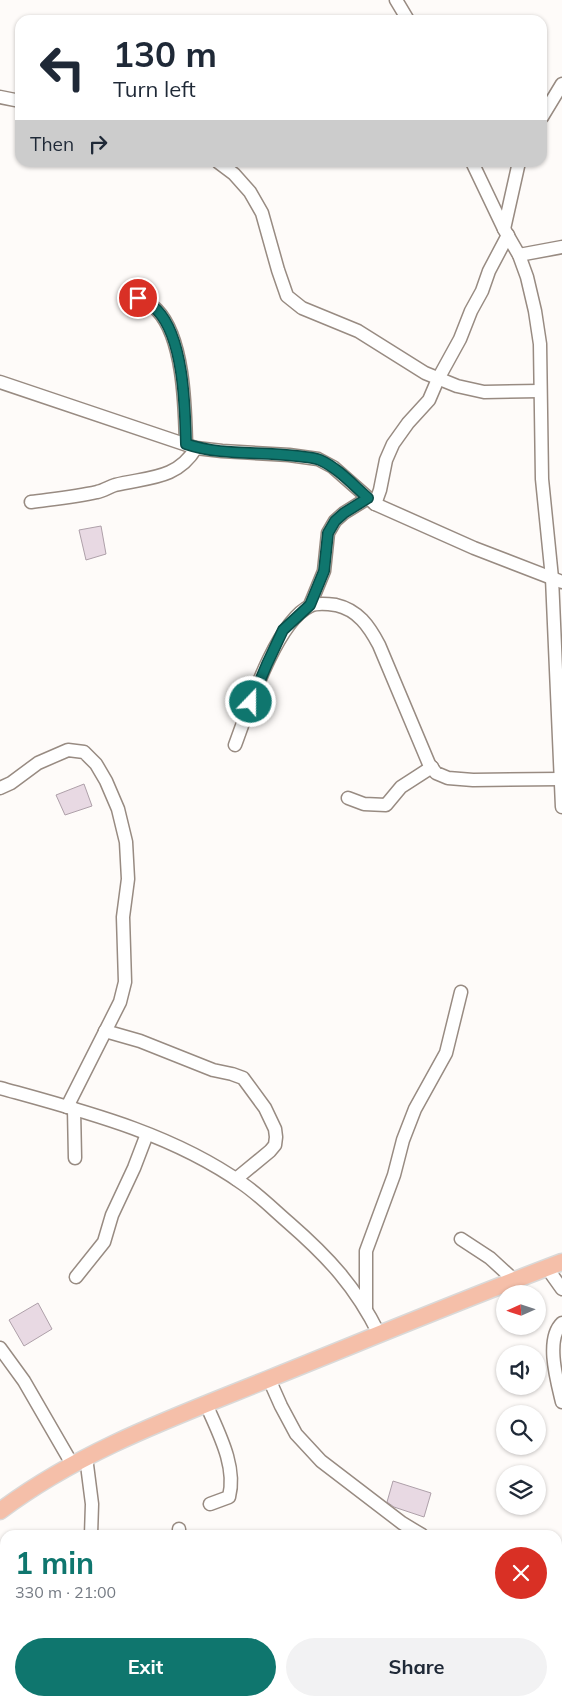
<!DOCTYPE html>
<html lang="en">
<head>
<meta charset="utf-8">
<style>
	body { margin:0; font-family:Mulish,sans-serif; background:#f2f2f3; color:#1f2937; height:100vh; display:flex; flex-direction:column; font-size:19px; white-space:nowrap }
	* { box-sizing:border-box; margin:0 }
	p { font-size:16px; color:#747a83 }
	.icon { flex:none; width:28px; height:28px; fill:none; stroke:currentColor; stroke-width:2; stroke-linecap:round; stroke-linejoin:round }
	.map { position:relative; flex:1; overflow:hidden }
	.details { position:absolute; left:0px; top:1530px; width:562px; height:176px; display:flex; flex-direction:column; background:#fff; border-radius:15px 15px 0 0; box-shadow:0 1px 4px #0004 }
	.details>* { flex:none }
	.banner { position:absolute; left:15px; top:15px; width:532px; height:152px; border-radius:15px; box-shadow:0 1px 4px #0004; background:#fff; color:#1f2937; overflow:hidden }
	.needle { width:32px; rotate:267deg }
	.buttons { position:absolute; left:496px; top:1285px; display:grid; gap:10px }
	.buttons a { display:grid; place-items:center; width:50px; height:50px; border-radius:50%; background:#fff; box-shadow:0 1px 4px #0004; font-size:25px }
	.pin { position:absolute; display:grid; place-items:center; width:42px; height:42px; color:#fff; margin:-21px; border:2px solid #fff; border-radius:50%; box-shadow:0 1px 5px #0007 }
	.me { position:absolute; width:55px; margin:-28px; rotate:22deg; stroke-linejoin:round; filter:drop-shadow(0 0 4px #0008) }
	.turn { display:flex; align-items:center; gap:18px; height:105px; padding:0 15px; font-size:22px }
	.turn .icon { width:65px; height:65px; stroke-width:2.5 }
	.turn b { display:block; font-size:35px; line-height:42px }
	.then { display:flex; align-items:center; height:48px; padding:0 15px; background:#0003; gap:10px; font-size:19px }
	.round { display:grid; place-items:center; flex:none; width:52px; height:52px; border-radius:26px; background:#f2f2f3 }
	.overview { display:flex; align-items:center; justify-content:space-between; height:85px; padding:0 15px }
	h1 { font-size:30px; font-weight:700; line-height:38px; color:#0f766e }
	.cta { display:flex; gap:10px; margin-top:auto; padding:10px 15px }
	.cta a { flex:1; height:58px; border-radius:30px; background:#0f766e; color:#fff; font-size:20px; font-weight:700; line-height:58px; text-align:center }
	.cta a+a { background:#f2f2f3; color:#1f2937 }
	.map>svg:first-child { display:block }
	.building { fill:#e8d9e3; stroke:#aea0a9 }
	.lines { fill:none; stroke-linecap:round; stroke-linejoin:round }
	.minor-casing { stroke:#988b82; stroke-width:15 }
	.major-casing { stroke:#dad9d8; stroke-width:19 }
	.minor { stroke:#fff; stroke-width:12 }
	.major { stroke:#f5bfa9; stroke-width:16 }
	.route-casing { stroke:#0a4d48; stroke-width:12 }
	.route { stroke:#0f766e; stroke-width:9 }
</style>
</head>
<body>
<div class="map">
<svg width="562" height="1706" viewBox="0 0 562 1706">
	<rect width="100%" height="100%" fill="#fefbf9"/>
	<g class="building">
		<polygon points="101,526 106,554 86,560 79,530"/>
		<polygon points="84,784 92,806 65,815 56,795"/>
		<polygon points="38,1303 52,1329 24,1346 9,1320"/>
		<polygon points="393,1481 431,1493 424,1517 394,1507 387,1502"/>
	</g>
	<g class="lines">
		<defs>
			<g id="minor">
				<polyline points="396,0 408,20"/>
				<polyline points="0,97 20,101"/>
				<polyline points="542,117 562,84"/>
				<polyline points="218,162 234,174 250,192 262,213 278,270 287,296 302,308 358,331 425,373 457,386 484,392 540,391"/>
				<polyline points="472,162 504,229 519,255 527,277 535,311 540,344 542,479 552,578 562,807"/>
				<polyline points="504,229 519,162"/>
				<polyline points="519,255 562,247"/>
				<path d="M138,298C144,301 152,305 157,310C184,338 185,407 186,444"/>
				<polyline points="0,382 196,448 222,451 289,455 318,459 333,467 375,504 474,548 562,582"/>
				<path d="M31,502C53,499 75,497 97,492C103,491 109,487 115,485C147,477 177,480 196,448"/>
				<polyline points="375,504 380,490 386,460 393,444 408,423 429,400 438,379 460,339 471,311 482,291 489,271 508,235"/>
				<polyline points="310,605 324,571 328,533 335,521 344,513 368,498"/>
				<path d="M235,745C248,710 276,622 310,606C316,603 329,604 336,605C358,610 369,626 379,645L429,764L436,773L448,778L473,780L561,779"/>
				<polyline points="0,788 11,783 38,763 68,750 84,752 96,764 106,781 118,809 126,842 128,879 123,917 125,982 120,1002 67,1107"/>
				<polyline points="348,798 364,804 386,805 401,787 432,767"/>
				<polyline points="105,1031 140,1041 213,1070 232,1074 243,1078 265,1108 275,1129 276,1137 275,1145 270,1151 236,1179"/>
				<path d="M0,1088C83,1111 171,1133 243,1184C259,1195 274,1210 289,1223C328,1257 356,1287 379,1334"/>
				<polyline points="74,1109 75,1158"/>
				<polyline points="461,1239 490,1258 514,1280"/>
				<polyline points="549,1267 552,1275 562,1289"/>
				<polyline points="76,1277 104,1242 112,1215 134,1168 147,1134"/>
				<polyline points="366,1308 366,1251 394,1175 403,1140 415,1109 446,1053 461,992"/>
				<path d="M562,1323C545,1339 557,1381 562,1402"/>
				<polyline points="0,1348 24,1381 72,1464"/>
				<polyline points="269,1379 281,1406 296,1434 321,1461 402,1523 422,1535"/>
				<path d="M206,1404C218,1432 237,1466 229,1497L210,1504"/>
				<polyline points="86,1457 92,1504 91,1535"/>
				<polyline points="179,1535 179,1529"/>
				<polyline points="558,1614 562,1615"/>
				<polyline points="189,1701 193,1706"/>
			</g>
			<path id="major" d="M0,1511C81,1450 177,1416 271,1378C368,1339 464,1299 562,1262"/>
		</defs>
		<use href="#minor" class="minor-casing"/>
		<use href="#major" class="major-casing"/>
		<use href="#minor" class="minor"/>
		<use href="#major" class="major"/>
	</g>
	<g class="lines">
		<defs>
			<path id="route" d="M138,298C144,301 152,305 157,310C184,338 185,407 186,444C221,456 260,451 297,456C304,457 313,457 320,460C338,468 353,485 368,498L344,513L335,521L328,533L324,571L310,605L283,630L267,664L251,702"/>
		</defs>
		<use href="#route" class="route-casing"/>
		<use href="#route" class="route"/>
	</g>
</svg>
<div class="buttons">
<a><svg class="needle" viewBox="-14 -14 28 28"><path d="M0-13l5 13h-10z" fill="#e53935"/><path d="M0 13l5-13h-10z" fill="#747a83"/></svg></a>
<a><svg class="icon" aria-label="sound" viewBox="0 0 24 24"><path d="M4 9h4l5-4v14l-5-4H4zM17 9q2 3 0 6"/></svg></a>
<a><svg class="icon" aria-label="search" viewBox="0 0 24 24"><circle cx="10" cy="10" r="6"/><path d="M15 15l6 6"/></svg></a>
<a><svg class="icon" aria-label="layers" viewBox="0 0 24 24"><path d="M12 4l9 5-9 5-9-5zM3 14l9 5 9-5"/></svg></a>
</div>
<div class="pin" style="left:138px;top:298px;background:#d93025"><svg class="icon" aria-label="arrive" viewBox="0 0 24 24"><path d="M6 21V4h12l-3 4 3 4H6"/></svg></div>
<svg class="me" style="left:251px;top:702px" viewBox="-20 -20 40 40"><circle r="17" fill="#0f766e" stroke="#fff" stroke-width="3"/><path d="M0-11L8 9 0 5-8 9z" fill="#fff"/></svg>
<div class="banner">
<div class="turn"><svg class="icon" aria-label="left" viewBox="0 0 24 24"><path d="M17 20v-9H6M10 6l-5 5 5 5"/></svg><div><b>130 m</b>Turn left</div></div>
<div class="then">Then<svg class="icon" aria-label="right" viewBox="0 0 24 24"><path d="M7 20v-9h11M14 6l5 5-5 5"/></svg></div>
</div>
<section class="details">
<div class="overview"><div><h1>1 min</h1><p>330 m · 21:00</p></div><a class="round" style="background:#d93025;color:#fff"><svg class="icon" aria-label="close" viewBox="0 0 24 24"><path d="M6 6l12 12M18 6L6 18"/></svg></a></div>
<div class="cta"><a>Exit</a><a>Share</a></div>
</section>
</div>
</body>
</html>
